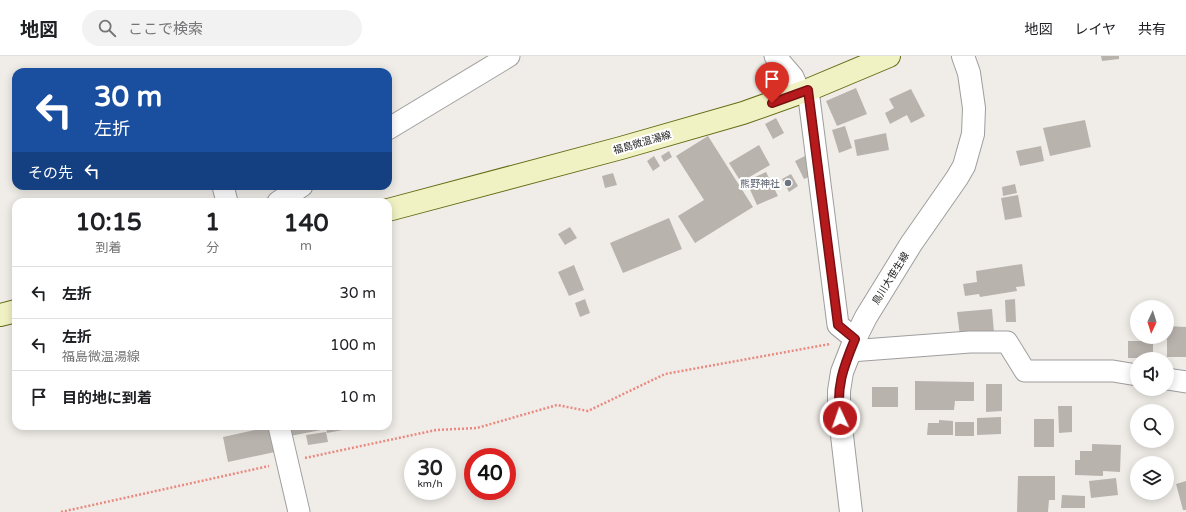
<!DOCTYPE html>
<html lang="ja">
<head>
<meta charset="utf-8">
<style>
	body { margin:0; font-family:"Varela Round","Noto Sans JP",sans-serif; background:#f2f2f2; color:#202124; height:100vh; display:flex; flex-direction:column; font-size:15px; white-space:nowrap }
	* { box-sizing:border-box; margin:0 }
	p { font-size:13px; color:#757577 }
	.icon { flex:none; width:22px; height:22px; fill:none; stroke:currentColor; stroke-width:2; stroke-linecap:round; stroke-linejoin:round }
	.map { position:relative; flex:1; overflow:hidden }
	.sheet { position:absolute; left:12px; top:142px; width:380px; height:232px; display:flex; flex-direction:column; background:#fff; border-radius:12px; box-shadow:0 2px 10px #0003 }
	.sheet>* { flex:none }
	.guide { position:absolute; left:12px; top:12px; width:380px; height:122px; border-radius:12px; box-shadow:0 2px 10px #0003; background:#1a4fa0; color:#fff; overflow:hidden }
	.needle { width:26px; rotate:184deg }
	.tools { position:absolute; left:1130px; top:244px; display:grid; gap:8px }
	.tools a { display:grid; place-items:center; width:44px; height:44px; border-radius:50%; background:#fff; box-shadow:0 2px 10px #0003; font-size:20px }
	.speed { position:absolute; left:404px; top:392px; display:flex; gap:8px; font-size:20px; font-weight:700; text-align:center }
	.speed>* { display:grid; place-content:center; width:52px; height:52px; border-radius:50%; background:#fff; box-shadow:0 2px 10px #0003; line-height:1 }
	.speed small { font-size:10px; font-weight:400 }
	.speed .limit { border:6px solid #d22; background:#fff; color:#111 }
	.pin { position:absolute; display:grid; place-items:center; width:34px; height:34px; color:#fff; margin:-41px -17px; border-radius:50% 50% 50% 0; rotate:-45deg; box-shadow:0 0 4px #0007 }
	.pin .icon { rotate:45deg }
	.me { position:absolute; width:44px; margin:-22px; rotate:357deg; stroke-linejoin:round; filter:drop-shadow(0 0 3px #0008) }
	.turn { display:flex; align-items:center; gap:14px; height:84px; padding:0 16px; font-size:18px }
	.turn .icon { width:52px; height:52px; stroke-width:2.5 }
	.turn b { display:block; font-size:28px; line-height:34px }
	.then { display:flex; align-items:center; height:38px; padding:0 16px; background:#0003; gap:8px; font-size:15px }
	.eta { display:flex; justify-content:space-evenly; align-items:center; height:68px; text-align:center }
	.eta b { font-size:24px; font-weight:800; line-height:28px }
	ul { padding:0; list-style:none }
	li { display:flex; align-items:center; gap:12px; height:52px; padding:0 16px; border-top:1px solid #e0e0e0 }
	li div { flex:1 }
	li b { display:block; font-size:15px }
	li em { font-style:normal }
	header { display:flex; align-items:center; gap:24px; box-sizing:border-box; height:56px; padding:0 20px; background:#fff; border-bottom:1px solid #e0e0e0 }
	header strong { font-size:19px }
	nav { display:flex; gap:22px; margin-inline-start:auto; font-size:14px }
	.search { width:280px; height:36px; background:#f2f2f2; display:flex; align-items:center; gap:10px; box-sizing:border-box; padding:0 14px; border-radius:22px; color:#757577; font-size:15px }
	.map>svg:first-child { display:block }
	.building { fill:#b9b3ae }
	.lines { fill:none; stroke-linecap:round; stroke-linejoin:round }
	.minor-casing { stroke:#9e9e9e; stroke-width:23 }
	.tertiary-casing { stroke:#9e9e9e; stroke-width:24 }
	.secondary-casing { stroke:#646c13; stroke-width:24 }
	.path { stroke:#e98980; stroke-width:2.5; stroke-dasharray:2 2; stroke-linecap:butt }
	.minor { stroke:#fff; stroke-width:21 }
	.tertiary { stroke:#fff; stroke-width:22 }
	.secondary { stroke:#f1f2c4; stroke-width:22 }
	.route-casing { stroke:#771113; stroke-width:10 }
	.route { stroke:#b71a1d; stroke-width:7 }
	.worship-dot { fill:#6b7280; stroke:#fff; stroke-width:1.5 }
	.labels { text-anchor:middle; stroke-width:4; stroke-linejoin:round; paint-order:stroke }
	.street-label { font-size:10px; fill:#212121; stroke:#fff }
	.worship-label { font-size:10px; fill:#5b616d; stroke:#fff; text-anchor:end }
</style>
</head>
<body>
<header>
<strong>地図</strong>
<div class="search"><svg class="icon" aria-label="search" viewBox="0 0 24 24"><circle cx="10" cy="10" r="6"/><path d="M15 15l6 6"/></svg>ここで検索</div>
<nav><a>地図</a><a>レイヤ</a><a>共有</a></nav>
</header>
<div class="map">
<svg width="1186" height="456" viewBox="0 0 1186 456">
	<rect width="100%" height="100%" fill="#f0ede8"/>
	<g class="building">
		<polygon points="1101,0 1119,0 1119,3 1102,5"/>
		<polygon points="856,32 867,58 837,70 826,45"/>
		<polygon points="911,33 925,60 911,67 907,59 890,68 885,57 894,52 889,43"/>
		<polygon points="776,62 784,77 773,83 765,68"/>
		<polygon points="1085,64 1091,91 1050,100 1043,72"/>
		<polygon points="845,70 852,92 839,97 832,74"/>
		<polygon points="886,77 889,94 857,100 854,84"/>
		<polygon points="708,80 753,151 695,187 678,160 704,144 676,100"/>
		<polygon points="759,89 770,109 741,126 729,107"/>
		<polygon points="1041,90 1044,105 1020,110 1016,95"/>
		<polygon points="669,95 672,101 664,106 661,100"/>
		<polygon points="654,100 660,110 653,115 647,105"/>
		<polygon points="805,100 813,119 804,123 795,105"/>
		<polygon points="766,116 778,140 757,149 746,125"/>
		<polygon points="613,117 617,129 605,132 602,120"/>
		<polygon points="791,118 798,130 789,136 782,123"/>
		<polygon points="1015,128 1017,137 1003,140 1002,131"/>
		<polygon points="1018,139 1022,161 1005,164 1001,142"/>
		<polygon points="669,162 682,193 623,217 610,187"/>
		<polygon points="570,171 577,182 565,189 558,178"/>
		<polygon points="1022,208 1025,230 1016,231 1017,235 980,241 979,238 965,240 963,228 977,226 976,215"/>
		<polygon points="574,209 584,234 569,240 558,216"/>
		<polygon points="585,243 590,257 580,261 575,247"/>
		<polygon points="1015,243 1016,266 1006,266 1005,244"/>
		<polygon points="992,253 994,276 960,280 957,256"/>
		<polygon points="1167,270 1186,271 1186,301 1167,301"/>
		<rect x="1128" y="285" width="25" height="17"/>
		<polygon points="915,325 974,326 974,345 955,345 954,354 915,354"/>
		<polygon points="986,328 1002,328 1002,355 986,356"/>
		<rect x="872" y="331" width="26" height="20"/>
		<polygon points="1058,350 1072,350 1072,376 1059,377"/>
		<polygon points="1001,361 1001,378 977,379 977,362"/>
		<rect x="1034" y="363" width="20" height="28"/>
		<polygon points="939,364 953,365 953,379 927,379 928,367 939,367"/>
		<rect x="955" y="366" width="19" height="14"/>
		<polygon points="283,370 320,370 321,374 285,381"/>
		<polygon points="326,370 358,370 358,371 327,377"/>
		<polygon points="269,371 275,396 228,406 223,381"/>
		<polygon points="326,376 328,386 308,389 306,379"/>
		<polygon points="1092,388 1121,389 1120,416 1103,415 1103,420 1075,419 1075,404 1080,404 1080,395 1092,395"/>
		<polygon points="1018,420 1055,420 1055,444 1049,444 1048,456 1017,456"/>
		<polygon points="1116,422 1118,439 1091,442 1089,425"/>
		<polygon points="1186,425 1186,454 1183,454 1176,428"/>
		<polygon points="1062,439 1085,440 1085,452 1061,452"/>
	</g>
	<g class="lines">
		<defs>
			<g id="minor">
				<polyline points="775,0 793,21 800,37"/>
				<polyline points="808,34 838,269 855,283"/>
				<polyline points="388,73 509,0"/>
				<polyline points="223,130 227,146"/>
				<polyline points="278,146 302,130"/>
				<polyline points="850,295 970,286 1007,286 1025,315 1113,315 1137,319"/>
				<polyline points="1167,323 1186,326"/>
				<polyline points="279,370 299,456"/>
			</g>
			<polyline id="tertiary" points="851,456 839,354 839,335 842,316 855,283 866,261 911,188 957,122 964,110 973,78 974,52 969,17 963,0"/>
			<g id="secondary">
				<polyline points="388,154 621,92 743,57 808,34 889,0"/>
				<polyline points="0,259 16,255"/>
			</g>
		</defs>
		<use href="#minor" class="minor-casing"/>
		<use href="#tertiary" class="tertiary-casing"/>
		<use href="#secondary" class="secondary-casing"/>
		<g class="path">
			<polyline points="305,402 436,374 477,372 557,349 588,355 665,318 830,288"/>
			<polyline points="61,456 269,410"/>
		</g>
		<use href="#minor" class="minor"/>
		<use href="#tertiary" class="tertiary"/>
		<use href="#secondary" class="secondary"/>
	</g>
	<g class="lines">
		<defs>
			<path id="route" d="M772,47L808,34L838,269L855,283C843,312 836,331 840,362"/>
		</defs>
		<use href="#route" class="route-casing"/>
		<use href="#route" class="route"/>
	</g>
	<circle class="worship-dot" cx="788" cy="127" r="4"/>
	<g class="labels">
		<g class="street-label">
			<text transform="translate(642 86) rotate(-16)" y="4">福島微温湯線</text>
			<text transform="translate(890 222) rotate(-58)" y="4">鳥川大笹生線</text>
		</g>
		<g class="worship-label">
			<text x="780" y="131">熊野神社</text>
		</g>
	</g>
</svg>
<div class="tools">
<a><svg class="needle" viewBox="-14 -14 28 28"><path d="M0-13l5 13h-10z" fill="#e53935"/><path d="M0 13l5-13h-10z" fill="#757577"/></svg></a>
<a><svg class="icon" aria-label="sound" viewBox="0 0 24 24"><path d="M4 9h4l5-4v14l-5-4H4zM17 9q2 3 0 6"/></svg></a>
<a><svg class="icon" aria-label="search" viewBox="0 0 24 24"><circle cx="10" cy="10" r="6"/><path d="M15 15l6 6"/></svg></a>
<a><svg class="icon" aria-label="layers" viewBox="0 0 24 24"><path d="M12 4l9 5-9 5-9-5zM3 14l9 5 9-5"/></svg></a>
</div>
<div class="speed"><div>30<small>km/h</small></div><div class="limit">40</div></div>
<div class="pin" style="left:772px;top:47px;background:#d93025"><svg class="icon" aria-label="arrive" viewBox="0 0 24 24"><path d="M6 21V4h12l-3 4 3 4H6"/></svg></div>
<svg class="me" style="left:840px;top:362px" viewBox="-20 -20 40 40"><circle r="17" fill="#b71a1d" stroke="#fff" stroke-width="3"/><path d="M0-11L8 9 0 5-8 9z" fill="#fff"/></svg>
<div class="guide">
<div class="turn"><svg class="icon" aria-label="left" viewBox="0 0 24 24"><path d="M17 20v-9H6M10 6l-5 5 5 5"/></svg><div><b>30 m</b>左折</div></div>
<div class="then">その先<svg class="icon" aria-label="left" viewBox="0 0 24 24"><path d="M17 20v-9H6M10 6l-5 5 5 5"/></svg></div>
</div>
<section class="sheet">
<div class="eta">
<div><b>10:15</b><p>到着</p></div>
<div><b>1</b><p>分</p></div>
<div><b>140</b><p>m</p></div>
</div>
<ul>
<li><svg class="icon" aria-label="left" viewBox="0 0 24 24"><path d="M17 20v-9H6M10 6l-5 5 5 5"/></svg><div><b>左折</b></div><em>30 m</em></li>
<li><svg class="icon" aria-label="left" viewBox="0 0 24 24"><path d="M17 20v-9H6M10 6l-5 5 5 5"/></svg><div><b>左折</b><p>福島微温湯線</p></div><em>100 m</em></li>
<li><svg class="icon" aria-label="arrive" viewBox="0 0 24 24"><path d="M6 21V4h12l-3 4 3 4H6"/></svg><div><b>目的地に到着</b></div><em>10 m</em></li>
</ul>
</section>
</div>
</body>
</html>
